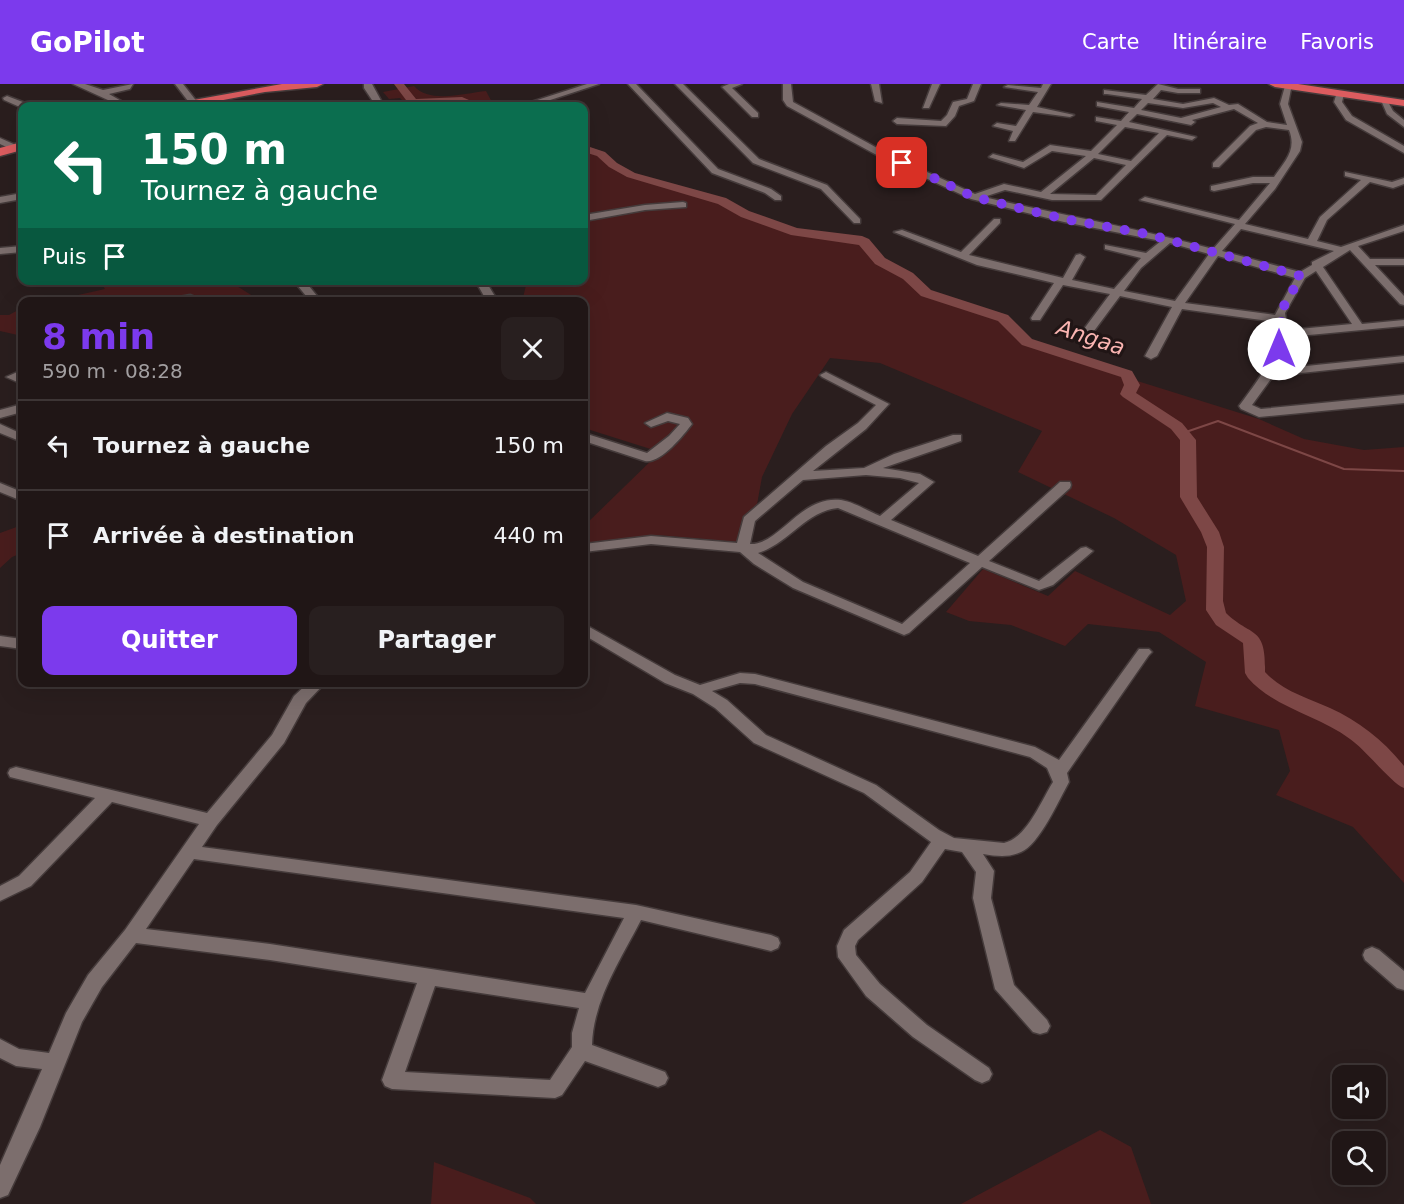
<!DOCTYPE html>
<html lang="fr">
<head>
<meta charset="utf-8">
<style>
	body { margin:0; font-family:"DejaVu Sans",sans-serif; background:#281f1f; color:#f1f3f6; height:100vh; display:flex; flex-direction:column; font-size:22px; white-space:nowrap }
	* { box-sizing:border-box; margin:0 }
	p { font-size:20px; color:#a29fa1 }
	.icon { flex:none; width:33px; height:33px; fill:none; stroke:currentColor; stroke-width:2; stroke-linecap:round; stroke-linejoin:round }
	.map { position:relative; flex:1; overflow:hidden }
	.drawer { position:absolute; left:18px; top:213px; width:570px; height:390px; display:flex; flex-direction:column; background:#201616; border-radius:12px; box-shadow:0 6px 24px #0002,0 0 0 2px #3d3535 }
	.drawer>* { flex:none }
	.top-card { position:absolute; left:18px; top:18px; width:570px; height:183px; border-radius:12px; box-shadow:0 6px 24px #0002,0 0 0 2px #3d3535; background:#0b6e4f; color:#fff; overflow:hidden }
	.tools { position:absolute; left:1332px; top:981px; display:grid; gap:12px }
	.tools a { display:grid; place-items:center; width:54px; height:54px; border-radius:12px; background:#201616; box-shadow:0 6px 24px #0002,0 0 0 2px #3d3535; font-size:30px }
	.pin { position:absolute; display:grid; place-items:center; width:51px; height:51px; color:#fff; margin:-26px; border-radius:12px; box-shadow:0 3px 9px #0006 }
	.me { position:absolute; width:66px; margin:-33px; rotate:0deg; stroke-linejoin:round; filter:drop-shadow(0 0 4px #0008) }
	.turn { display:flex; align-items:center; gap:21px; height:126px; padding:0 24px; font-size:27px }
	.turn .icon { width:78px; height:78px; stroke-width:2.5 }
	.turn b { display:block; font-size:42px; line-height:51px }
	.then { display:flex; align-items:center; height:57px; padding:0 24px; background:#0003; gap:12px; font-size:22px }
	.round { display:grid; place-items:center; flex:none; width:63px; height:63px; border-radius:12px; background:#281f1f }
	.overview { display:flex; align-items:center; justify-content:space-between; height:102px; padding:0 24px }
	h1 { font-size:36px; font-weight:700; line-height:45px; color:#7c3aed }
	.cta { display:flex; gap:12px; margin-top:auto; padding:12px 24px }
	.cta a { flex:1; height:69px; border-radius:12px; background:#7c3aed; color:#fff; font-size:24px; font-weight:700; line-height:69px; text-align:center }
	.cta a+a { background:#281f1f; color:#f1f3f6 }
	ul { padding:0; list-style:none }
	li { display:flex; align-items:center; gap:18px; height:90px; padding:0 24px; border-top:2px solid #3d3535 }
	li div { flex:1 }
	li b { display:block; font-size:22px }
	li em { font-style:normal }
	header { display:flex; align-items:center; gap:36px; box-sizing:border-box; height:84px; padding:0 30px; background:#7c3aed; color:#fff }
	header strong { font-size:28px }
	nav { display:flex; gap:33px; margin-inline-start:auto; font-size:21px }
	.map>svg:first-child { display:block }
	.green { fill:#491d1d }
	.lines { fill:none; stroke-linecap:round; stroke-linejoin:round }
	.stream { stroke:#7d4746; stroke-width:2 }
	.river { fill:#7d4746; fill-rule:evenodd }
	.minor-casing { stroke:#453b3b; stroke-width:3 }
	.highway-casing { stroke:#453b3b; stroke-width:3 }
	.minor { fill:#7c6e6d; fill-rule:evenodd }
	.highway { fill:#dc5c5f; fill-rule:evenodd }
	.route { stroke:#7c3aed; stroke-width:10; stroke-dasharray:0 18 }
	.labels { text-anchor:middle; stroke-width:6; stroke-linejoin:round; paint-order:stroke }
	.water-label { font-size:22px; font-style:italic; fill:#fab4b1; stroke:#201515 }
</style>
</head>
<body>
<header>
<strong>GoPilot</strong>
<nav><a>Carte</a><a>Itinéraire</a><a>Favoris</a></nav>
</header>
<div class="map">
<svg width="1404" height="1120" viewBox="0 0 1404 1120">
	<rect width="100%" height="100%" fill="#2a1e1e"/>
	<g class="green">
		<path d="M414,2C430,20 465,9 486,7L494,22H424L422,19L404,18L400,14L389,15L383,8Z"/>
		<polygon points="584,64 601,70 631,91 722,117 745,130 795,148 857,155 864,158 880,177 908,192 926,209 1003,234 1027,258 1122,287 1131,295 1259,335 1304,355 1364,366 1404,363 1404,799 1353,743 1276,711 1290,687 1279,646 1195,622 1206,578 1159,548 1088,540 1065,562 1011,541 969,537 946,528 983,485 1048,512 1075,487 1170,531 1186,517 1176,471 1114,434 1018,388 1042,347 880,279 830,274 792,330 762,393 750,459 657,451 584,462 584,442 660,368 584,344 584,218 522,218 527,197 584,196"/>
		<polygon points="99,196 222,197 232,199 261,217 47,218 105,205"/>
		<polygon points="22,224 22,252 0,247 0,231 9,231"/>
		<polygon points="22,441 22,469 12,473 0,484 0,449"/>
		<polygon points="1100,1046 1131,1063 1151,1120 961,1120"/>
		<polygon points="434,1078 530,1114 536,1120 431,1120"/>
	</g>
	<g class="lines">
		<polyline class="stream" points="1183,349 1218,337 1344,385 1404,387"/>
		<g class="river">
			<polygon points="394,0 404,0 416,15 462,13 483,22 454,19 413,21 409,20"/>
			<path d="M584,61L605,68L617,79L635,89L726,114L749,127L797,144L862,152L869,155L885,174L913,189L931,206L1008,231L1032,255L1132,287L1140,301L1136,309L1182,339L1196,356L1197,413L1219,448L1224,463L1223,517L1226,529C1252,554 1266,541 1265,588C1282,607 1308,614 1330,624C1359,637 1384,657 1404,682V704C1392,700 1366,666 1350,655C1318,631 1274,624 1248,594L1245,589L1243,559L1216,541L1206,526L1207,463L1201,448L1180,413V356L1171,345L1123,313L1120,310L1124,301L1121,293L1022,261L998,237L921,212L903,195L875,180L859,161L791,151L741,133L718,120L627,93L609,83L597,72L584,68Z"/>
		</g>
		<defs>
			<g id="minor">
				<polygon points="73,0 85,0 103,6 133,0 130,5 109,10 130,22 121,22"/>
				<polygon points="175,0 183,0 198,19 197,21 191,21"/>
				<polygon points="364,0 372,0 384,22 376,22 364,4"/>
				<polygon points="587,0 599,0 535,21 528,19"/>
				<polygon points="628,0 636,0 718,85 771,105 781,112 781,116 775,116 765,109 712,89"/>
				<polygon points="675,0 683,0 759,75 827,101 860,135 860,139 854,139 821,105 753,79"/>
				<polygon points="729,0 742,0 732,4 758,29 758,33 752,33 722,3"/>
				<path d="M783,0H791L793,18L890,71L975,110L1004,100L1041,108L1086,72L1052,67L1024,84L989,73L993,70L1023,78L1050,61L1091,67L1117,41L1096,37V33L1121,37L1129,28L1097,22V18L1134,24L1142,15L1107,10H1104V6L1146,11L1158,0L1178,5H1200V9H1178L1161,6L1153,15L1183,20L1214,14L1229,21L1238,20L1267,38L1287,41L1280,20L1285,2L1292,0L1288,20L1302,58L1300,67L1275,105L1245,140L1308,155L1320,133L1361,96L1345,92V88L1392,98L1404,94V100L1393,104L1370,98L1327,136L1317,157L1341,163L1404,141V147L1358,162L1370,175H1404V181H1375L1404,212V221L1400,220L1350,166L1323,183L1362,240L1404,236V242L1288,253L1277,285L1404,272V278L1273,292L1252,321L1261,325L1404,311V319L1259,333L1241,325L1239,322C1257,297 1280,271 1276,238L1182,225L1157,272L1151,275L1145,272L1172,223L1120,212L1091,251L1087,252L1081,249L1110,210L1063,201L1040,236H1032L1031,234L1054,199L977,181L894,148L902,146L961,168L994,135H1000V139L969,171L1063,194L1076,171L1080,170L1085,173L1072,196L1114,205L1141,174L1105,165V161L1146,169L1161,157L1064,138L971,115L884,75L787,22L783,16ZM1148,19L1183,24L1213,19L1221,23L1181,34L1141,26ZM1234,25L1258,39L1250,42L1213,79V83H1219L1256,46L1266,43L1289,46C1297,66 1285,77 1274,93H1253L1211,102V106L1214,107L1253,99H1270L1239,136L1145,113L1140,116L1235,140L1213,165C1138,144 1060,131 984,113L1005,106L1052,116H1101L1167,51L1192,56L1196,53L1129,38L1137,30L1191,41L1195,38L1192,36ZM1125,43L1159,49L1131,77L1098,70ZM1094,74L1126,81L1096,111L1050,110ZM1241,145L1334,167L1312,178V181L1300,188L1222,167ZM1170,159L1209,170L1175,217L1124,207L1141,184ZM1218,172L1295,194L1275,231L1185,219ZM1316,187L1352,240L1288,246L1285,229L1305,194Z"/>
				<polygon points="871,0 879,0 882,19 875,17"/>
				<polygon points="932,0 940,0 929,24 923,24"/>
				<polygon points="973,0 981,0 974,17 959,22 955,32 946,42 897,40 893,37 897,34 941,37 947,31 953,18 967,15"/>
				<polygon points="1043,0 1051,0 1037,23 1074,31 1070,33 1033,28 1015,57 1009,57 1013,47 993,42 997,39 1016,42 1026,26 997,21 1001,19 1029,21 1038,8 1004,3 1008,1 1041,4"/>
				<polygon points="1337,8 1344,10 1342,18 1352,32 1404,62 1404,69 1346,36 1334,18"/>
				<polygon points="7,12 28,20 29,22 22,24 4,16 3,14"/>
				<polygon points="1380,14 1386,14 1393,27 1404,36 1404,43 1387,30"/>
				<polygon points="0,54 18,62 19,64 15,67 0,60"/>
				<polygon points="22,109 22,115 0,119 0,113"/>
				<polygon points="683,118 686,119 686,123 645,126 584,137 584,131 645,121"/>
				<polygon points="22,162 22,168 0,170 0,164"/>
				<polygon points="293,196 304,196 322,218 311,218"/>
				<polygon points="475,196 485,196 496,214 494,218 482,218 485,214"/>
				<polygon points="190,211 207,218 153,218"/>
				<polygon points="22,286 22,300 6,293"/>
				<path d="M826,288L889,320L866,345L813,387L864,384L894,370L953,351H961V357L883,384L920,390L934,398L891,436L978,472L1060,398H1070L1071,401L1070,404L989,477L1039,497L1081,464L1086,463L1093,467L1053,501L1039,506L982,483L909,549L904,551L793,504L754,480L740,468L651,460L584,468V460L651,452L737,459L744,433L826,362L858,339L876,321L822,293L820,291ZM866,391L900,394L919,399L880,432C868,427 854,418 841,416C800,411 780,461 750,460L755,437L803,396ZM838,424L970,479L902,540L803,498L758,469C788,460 806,427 838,424Z"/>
				<polygon points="22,320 22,328 0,334 0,326"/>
				<path d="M667,329L688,334L692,340C683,352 660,380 645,377L584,357V349L647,369L669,352L680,340L668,337L651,343L645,339Z"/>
				<polygon points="0,340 22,350 22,358 0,349"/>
				<polygon points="0,399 22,408 22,417 0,408"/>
				<path d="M584,540L675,591L700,601L740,589L755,590L1035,663L1059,676L1139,565H1149L1152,568L1149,571L1067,689L1069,698C1059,716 1039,761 1021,768C1008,774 996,772 983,770L994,787L991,814L1014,901L1047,936L1050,942L1047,948L1040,950L1033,948L995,905L973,814L976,788L962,768L945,765L922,798L858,856L855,862L856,871L880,900L927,941L989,984L992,990L989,996L982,999L975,996L913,953L866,912L838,873L837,862L844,846L910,788L931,758L864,709L754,659L715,624L693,610L665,599L584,551ZM740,599L755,600L1030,673L1047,684L1053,698C1041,717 1027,754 1004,759L954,754L939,746L876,701L766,651L727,616L712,607Z"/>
				<polygon points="0,552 22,555 22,565 0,562"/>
				<path d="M309,598H326L306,619L284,659L217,741L202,763L636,821L771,851L778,854L780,859L778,864L771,867L641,836C621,875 593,916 592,961L665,988L668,994L665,1000L658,1003L585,977L562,1011L555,1014L392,1005L385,1002L382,996L417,899L270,876L136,859L102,903L82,938L40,1043L8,1111L0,1114V1081L42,985L16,982L0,974V955L19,965L49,969L66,929L88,891L125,846L199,740L112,718L31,802L0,817V802L19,792L95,714L10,693L8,689L10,685L16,683L207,729L272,651L294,612ZM194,775L624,834L585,909L270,860L146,845ZM435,902L579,924L572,949V963L550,996L405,988Z"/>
				<polygon points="1372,863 1379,866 1404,887 1404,906 1397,904 1365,876 1363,871 1365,866"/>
			</g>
			<g id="highway">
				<polygon points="282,0 323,0 317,3 265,8 192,22 171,22 177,19"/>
				<polygon points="1269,0 1298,0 1404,16 1404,22 1275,3"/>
				<polygon points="22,58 22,66 0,72 0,64"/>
			</g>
		</defs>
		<use href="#minor" class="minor-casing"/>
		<use href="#highway" class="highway-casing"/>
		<use href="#minor" class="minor"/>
		<use href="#highway" class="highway"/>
	</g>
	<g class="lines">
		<polyline class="route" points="902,79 974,113 1064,135 1147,150 1301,192 1280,229 1283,250 1279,265"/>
	</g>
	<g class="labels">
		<g class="water-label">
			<text transform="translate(1091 253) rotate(18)" y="8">Angaa</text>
		</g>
	</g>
</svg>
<div class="tools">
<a><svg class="icon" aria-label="sound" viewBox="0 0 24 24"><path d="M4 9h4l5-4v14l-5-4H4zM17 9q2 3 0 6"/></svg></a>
<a><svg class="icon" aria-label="search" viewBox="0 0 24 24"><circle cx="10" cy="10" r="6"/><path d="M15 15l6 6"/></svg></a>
</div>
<div class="pin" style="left:902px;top:79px;background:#d93025"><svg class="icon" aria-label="arrive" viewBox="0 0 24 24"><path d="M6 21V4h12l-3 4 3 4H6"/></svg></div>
<svg class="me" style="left:1279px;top:265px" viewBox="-20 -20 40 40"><circle r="19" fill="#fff"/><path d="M0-13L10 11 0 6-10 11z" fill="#7c3aed"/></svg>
<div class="top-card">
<div class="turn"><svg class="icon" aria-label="left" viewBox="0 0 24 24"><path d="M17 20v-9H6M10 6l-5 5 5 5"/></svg><div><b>150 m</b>Tournez à gauche</div></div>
<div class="then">Puis<svg class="icon" aria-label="arrive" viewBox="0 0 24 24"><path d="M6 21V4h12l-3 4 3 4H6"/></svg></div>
</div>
<section class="drawer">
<div class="overview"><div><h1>8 min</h1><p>590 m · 08:28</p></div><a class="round"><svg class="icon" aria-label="close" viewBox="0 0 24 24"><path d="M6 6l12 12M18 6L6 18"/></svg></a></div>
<ul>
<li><svg class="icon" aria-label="left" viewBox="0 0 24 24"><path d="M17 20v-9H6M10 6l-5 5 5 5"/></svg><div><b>Tournez à gauche</b></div><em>150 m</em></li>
<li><svg class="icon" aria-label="arrive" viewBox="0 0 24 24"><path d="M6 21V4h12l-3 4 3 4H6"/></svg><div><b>Arrivée à destination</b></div><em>440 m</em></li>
</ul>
<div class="cta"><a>Quitter</a><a>Partager</a></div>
</section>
</div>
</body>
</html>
